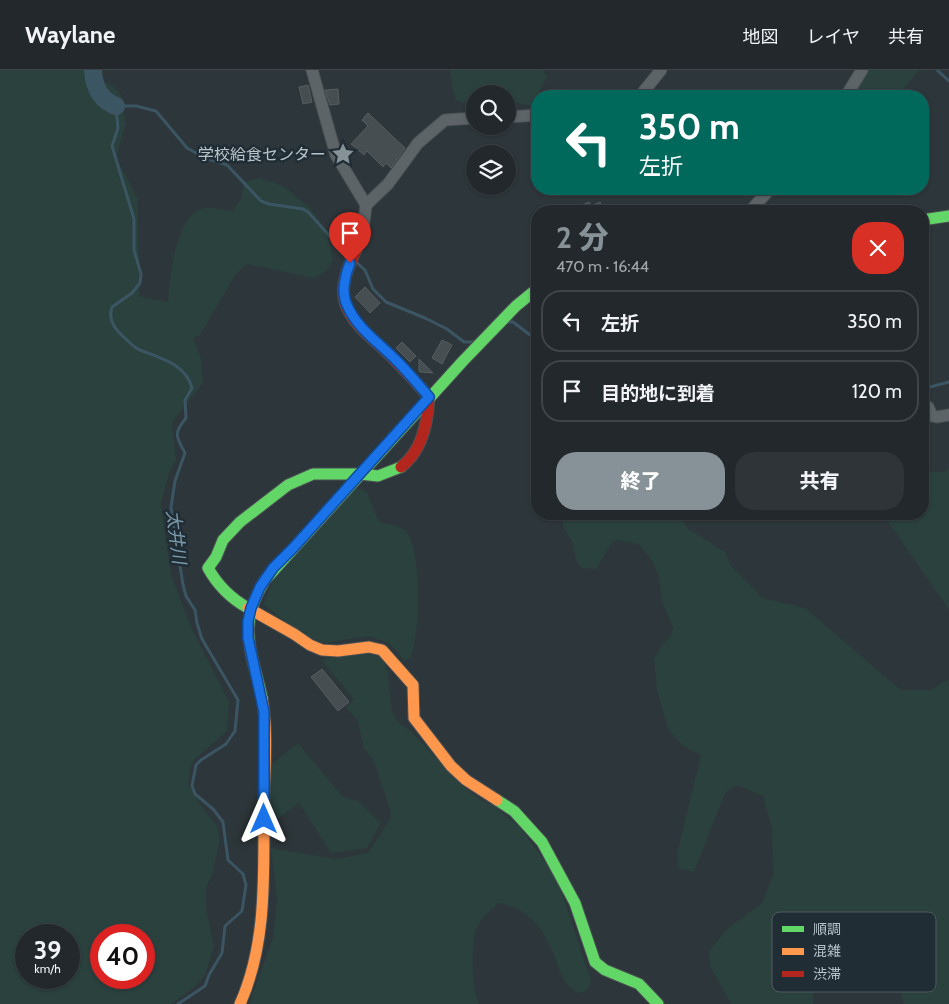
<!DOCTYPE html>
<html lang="ja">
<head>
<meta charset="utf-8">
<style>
	body { margin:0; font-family:Cabin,"Noto Sans JP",sans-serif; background:#2e3438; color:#f1f3f6; height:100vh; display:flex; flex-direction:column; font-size:19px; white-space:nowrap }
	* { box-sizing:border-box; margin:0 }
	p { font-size:16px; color:#a2a6a9 }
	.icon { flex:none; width:28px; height:28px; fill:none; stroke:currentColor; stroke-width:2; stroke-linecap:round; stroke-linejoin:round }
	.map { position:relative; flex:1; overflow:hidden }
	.sheet { position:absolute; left:531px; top:135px; width:398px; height:315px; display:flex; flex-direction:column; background:#22282c; border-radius:20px; box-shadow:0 1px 4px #0004,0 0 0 1px #3f4448 }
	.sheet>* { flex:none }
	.top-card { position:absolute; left:531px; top:20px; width:398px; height:105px; border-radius:20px; box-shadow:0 1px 4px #0004,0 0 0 1px #3f4448; background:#00695c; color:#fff; overflow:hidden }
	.fabs { position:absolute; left:466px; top:15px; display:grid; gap:10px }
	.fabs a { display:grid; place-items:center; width:50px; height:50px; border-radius:50%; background:#22282c; box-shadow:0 1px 4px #0004,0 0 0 1px #3f4448; font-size:25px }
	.speed { position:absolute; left:15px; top:854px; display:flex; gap:10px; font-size:25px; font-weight:700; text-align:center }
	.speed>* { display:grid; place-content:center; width:65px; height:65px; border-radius:50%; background:#22282c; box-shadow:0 1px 4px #0004,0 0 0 1px #3f4448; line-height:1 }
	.speed small { font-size:12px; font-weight:400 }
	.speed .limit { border:8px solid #d22; background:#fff; color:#111 }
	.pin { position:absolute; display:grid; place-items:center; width:42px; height:42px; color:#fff; margin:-51px -21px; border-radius:50% 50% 50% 0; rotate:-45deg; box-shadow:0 0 5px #0007 }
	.pin .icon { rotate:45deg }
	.me { position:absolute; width:55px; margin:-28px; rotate:0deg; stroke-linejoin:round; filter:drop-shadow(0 0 4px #0008) }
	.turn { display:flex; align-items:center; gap:18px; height:105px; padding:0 25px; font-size:22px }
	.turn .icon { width:65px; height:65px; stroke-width:2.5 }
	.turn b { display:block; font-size:35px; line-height:42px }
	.round { display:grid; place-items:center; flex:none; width:52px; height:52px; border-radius:20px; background:#2e3438 }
	.head { display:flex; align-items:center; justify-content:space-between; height:85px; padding:0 25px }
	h1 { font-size:30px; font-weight:800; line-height:38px; color:#879298 }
	.primary-button { display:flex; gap:10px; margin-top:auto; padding:10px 25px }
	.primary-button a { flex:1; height:58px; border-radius:20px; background:#879298; color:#fff; font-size:20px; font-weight:800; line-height:58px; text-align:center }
	.primary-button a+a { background:#2e3438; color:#f1f3f6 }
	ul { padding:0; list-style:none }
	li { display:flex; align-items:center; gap:15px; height:62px; margin:0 10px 8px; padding:0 15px; border:2px solid #3f4448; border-radius:20px }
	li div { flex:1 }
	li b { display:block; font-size:19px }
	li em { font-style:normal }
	header { display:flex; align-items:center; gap:30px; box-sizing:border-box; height:70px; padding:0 25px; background:#22282c; border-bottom:1px solid #3f4448 }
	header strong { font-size:24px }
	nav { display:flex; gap:28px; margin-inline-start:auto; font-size:18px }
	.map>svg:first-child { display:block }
	.green { fill:#2a413e; fill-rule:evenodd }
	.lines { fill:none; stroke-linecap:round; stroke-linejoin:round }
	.stream { stroke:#3c5563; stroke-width:3 }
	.river { stroke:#3c5563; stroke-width:18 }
	.building { fill:#464e51; stroke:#555d61 }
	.street-casing { stroke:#4b5154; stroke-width:13 }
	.fast-casing { stroke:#4b5154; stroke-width:13 }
	.slow-casing { stroke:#4b5154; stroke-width:13 }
	.jam-casing { stroke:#4b5154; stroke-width:13 }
	.street { stroke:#5d6468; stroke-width:11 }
	.fast { stroke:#63d668; stroke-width:11 }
	.slow { stroke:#ff974d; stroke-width:11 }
	.jam { stroke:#b3261e; stroke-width:11 }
	.route-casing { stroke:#114b97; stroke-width:12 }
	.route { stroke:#1a73e8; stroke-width:9 }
	.labels { text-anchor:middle; stroke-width:5; stroke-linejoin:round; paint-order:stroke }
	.poi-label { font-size:16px; fill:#b8c3ca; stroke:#202d35; text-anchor:end }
	.water-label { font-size:18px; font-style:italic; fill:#7a99ab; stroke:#202d35 }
	.key { fill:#202d35; stroke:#4e5a62; stroke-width:1 }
	.key-label { font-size:14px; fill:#b8c3ca }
</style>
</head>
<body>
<header>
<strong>Waylane</strong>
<nav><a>地図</a><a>レイヤ</a><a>共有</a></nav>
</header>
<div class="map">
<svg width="949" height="934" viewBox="0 0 949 934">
	<rect width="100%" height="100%" fill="#2d363a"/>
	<g class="green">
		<path d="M0,0H86L92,7L112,15L121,25L126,54L116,87L138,129L139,226L168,232C169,210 176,146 201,139C209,136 223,140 232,141L241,129L244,112L259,108L273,112L286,118L310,138L327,161L333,190C328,200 323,206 312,208L247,194L236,204L200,265L193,268L201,288L203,313L175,348L172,354L176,390L169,403L161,434L171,505L192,559L229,632L227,661L192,692L188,714L206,743L216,754L220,768L213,803L206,817V838L214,876L205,905L196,916L171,934H0ZM26,865H69V908H26ZM101,865H144V908H101Z"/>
		<polygon points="450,0 543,0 547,7 537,26 537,37 508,31 508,24 475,24 475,31 463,33 456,30 453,21"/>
		<polygon points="866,0 919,0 898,26 852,26"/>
		<polygon points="949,398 949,540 885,447 887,444 922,444 923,401 944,402"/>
		<path d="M355,419H362L367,423L379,452C388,454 401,455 407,463C422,482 420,563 411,587L405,591L390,574L369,566L325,573L303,565L263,534L274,509Z"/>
		<polygon points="567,444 685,444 683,449 687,458 725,482 731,496 763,528 805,538 901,620 930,620 949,609 949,934 904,934 876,853 820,897 813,911 813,934 731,934 710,896 709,881 727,859 762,833 773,805 772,760 763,726 737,715 725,723 694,802 679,799 677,784 701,685 683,676 668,659 657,620 654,589 661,576 671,565 673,558 663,534 658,504 652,490 638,474 616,470 611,474 596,499 582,498 577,493 572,471 564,459 562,446"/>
		<path d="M371,584L378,585L384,591L388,605L392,641L399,653L411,661L462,716L481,730L494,736L520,757L557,808L591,911C589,920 586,922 577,923C561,913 559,897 552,880C541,855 526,838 499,833C490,840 480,849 476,860C471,875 471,920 479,934H249L273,868L277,830L271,778L335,789L368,783L391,747L390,740L374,691L364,678L357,649L346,638L354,629L323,592L325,588Z"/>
		<polygon points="298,673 342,726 358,731 381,753 367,778 331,783 299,733 266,757 266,699"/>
	</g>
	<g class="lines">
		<g class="stream">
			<polyline points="937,0 949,11"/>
			<polyline points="356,192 365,200 373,219 386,232 425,248 447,259 464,272 474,272"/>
			<polyline points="507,252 513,252 538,271"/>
			<polyline points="922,312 930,317 949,312"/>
			<path d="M178,934L205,916L209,905L222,883L225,856L242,841L246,815L243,804L228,790L223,752L213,739L195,724L192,716L196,695L201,690L226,674L235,661L238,630L202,569L197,553L195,540L186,526L183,515L171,437L175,411L185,383C176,366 173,364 186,348L185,330L192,318C186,294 160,288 140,280C135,278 131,274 127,270C117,261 107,252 112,237L132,223L140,213L141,204L134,180V149L112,76L118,58L116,36H136L156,41L187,78L205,88L227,95L261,131L269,134L303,139L308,142L347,185"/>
		</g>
		<path class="river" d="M93,0C94,17 100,30 116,36"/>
	</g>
	<g class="building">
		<polygon points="308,15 312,32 303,34 299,17"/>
		<polygon points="338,19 339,34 330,35 325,20"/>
		<polygon points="368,43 405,78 391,98 386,93 383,97 367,81 364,85 351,74 368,56 362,50"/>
		<polygon points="589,132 591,136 600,132 604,141 568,141"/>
		<polygon points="365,217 380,233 370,243 355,227"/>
		<polygon points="442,270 452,275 442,294 432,288"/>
		<polygon points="402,272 416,286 410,292 396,278"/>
		<polygon points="419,289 433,303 420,302 419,301"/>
		<polygon points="322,599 349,632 338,641 311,607"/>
	</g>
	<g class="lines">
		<defs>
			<g id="street">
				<polyline points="312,0 336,85 366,135 363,161 356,180"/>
				<polyline points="640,26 661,0"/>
				<polyline points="846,26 862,0"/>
				<polyline points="508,47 538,45"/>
				<polyline points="366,135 388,114 418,73 445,50 475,48"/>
				<polyline points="750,141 770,119"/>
				<polyline points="928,337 932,346 937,347 949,345"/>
			</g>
			<g id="fast">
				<polyline points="922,150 949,146"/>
				<path d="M248,538C230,528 218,516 208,498L216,487L223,470L240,452L288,415L313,404H360L378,406L401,397"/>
				<path d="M262,628C252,581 236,556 265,510L463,291L516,236L538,218"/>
				<polyline points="497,730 514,741 542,772 575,833 595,892 605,900 639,914 658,934"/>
			</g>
			<g id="slow">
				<polyline points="248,538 294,564 310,575 322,580 338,581 369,577 382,580 413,615 414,648 451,696 466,710 497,730"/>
				<path d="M240,934C269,869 263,796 264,727C265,695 268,660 262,628"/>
			</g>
			<path id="jam" d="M356,180C349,195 340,214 345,232C352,255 376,271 392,287C405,300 417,313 429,327C428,352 422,381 401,397"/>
		</defs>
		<use href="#street" class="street-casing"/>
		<use href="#fast" class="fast-casing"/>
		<use href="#slow" class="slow-casing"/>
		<use href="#jam" class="jam-casing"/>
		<use href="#street" class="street"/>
		<use href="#fast" class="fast"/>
		<use href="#slow" class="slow"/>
		<use href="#jam" class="jam"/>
	</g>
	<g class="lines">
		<defs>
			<path id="route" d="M264,749V642L248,568V551L251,538L260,517L273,498L294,477L429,327C418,314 408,302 396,290C379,273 356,257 347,235C341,223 345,205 350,193"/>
		</defs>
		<use href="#route" class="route-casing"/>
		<use href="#route" class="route"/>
	</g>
	<defs>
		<symbol id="sight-bare" viewBox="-9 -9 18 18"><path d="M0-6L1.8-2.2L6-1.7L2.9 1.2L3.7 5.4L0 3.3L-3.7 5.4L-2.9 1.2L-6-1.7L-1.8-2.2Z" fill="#879298" stroke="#202d35" stroke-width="2.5" paint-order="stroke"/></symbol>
	</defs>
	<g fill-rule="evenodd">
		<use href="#sight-bare" x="327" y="68" width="32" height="32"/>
	</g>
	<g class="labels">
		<g class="poi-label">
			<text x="326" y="90">学校給食センター</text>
		</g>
		<g class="water-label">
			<text transform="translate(176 467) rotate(83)" y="6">太井川</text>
		</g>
	</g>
	<rect x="772" y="842" width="164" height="80" rx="8" class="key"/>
	<rect x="782" y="856" width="22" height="6" fill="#63d668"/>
	<rect x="782" y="878" width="22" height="7" fill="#ff974d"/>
	<rect x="782" y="901" width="22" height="6" fill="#b3261e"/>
	<g class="key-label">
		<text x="813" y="864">順調</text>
		<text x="813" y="886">混雑</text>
		<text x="813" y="909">渋滞</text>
	</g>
</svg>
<div class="fabs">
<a><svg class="icon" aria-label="search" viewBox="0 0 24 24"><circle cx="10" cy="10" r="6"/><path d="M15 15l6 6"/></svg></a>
<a><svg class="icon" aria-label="layers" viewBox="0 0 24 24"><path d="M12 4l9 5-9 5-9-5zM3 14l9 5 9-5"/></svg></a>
</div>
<div class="speed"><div>39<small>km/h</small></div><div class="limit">40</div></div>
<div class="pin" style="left:350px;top:193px;background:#d93025"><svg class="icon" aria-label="arrive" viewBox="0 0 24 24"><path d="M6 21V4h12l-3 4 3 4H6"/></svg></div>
<svg class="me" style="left:264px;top:749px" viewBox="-20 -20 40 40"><path d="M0-17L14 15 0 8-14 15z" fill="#1a73e8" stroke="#fff" stroke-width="4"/></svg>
<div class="top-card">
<div class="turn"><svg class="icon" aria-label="left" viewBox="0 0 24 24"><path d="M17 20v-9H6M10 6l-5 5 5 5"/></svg><div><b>350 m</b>左折</div></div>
</div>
<section class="sheet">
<div class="head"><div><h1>2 分</h1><p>470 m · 16:44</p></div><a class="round" style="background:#d93025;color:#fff"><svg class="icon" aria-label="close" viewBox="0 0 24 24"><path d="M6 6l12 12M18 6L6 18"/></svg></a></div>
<ul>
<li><svg class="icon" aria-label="left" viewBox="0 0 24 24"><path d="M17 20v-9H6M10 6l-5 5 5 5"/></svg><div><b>左折</b></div><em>350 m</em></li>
<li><svg class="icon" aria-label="arrive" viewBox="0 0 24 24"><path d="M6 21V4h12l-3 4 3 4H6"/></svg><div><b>目的地に到着</b></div><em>120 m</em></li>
</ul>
<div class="primary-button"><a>終了</a><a>共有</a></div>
</section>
</div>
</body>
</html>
